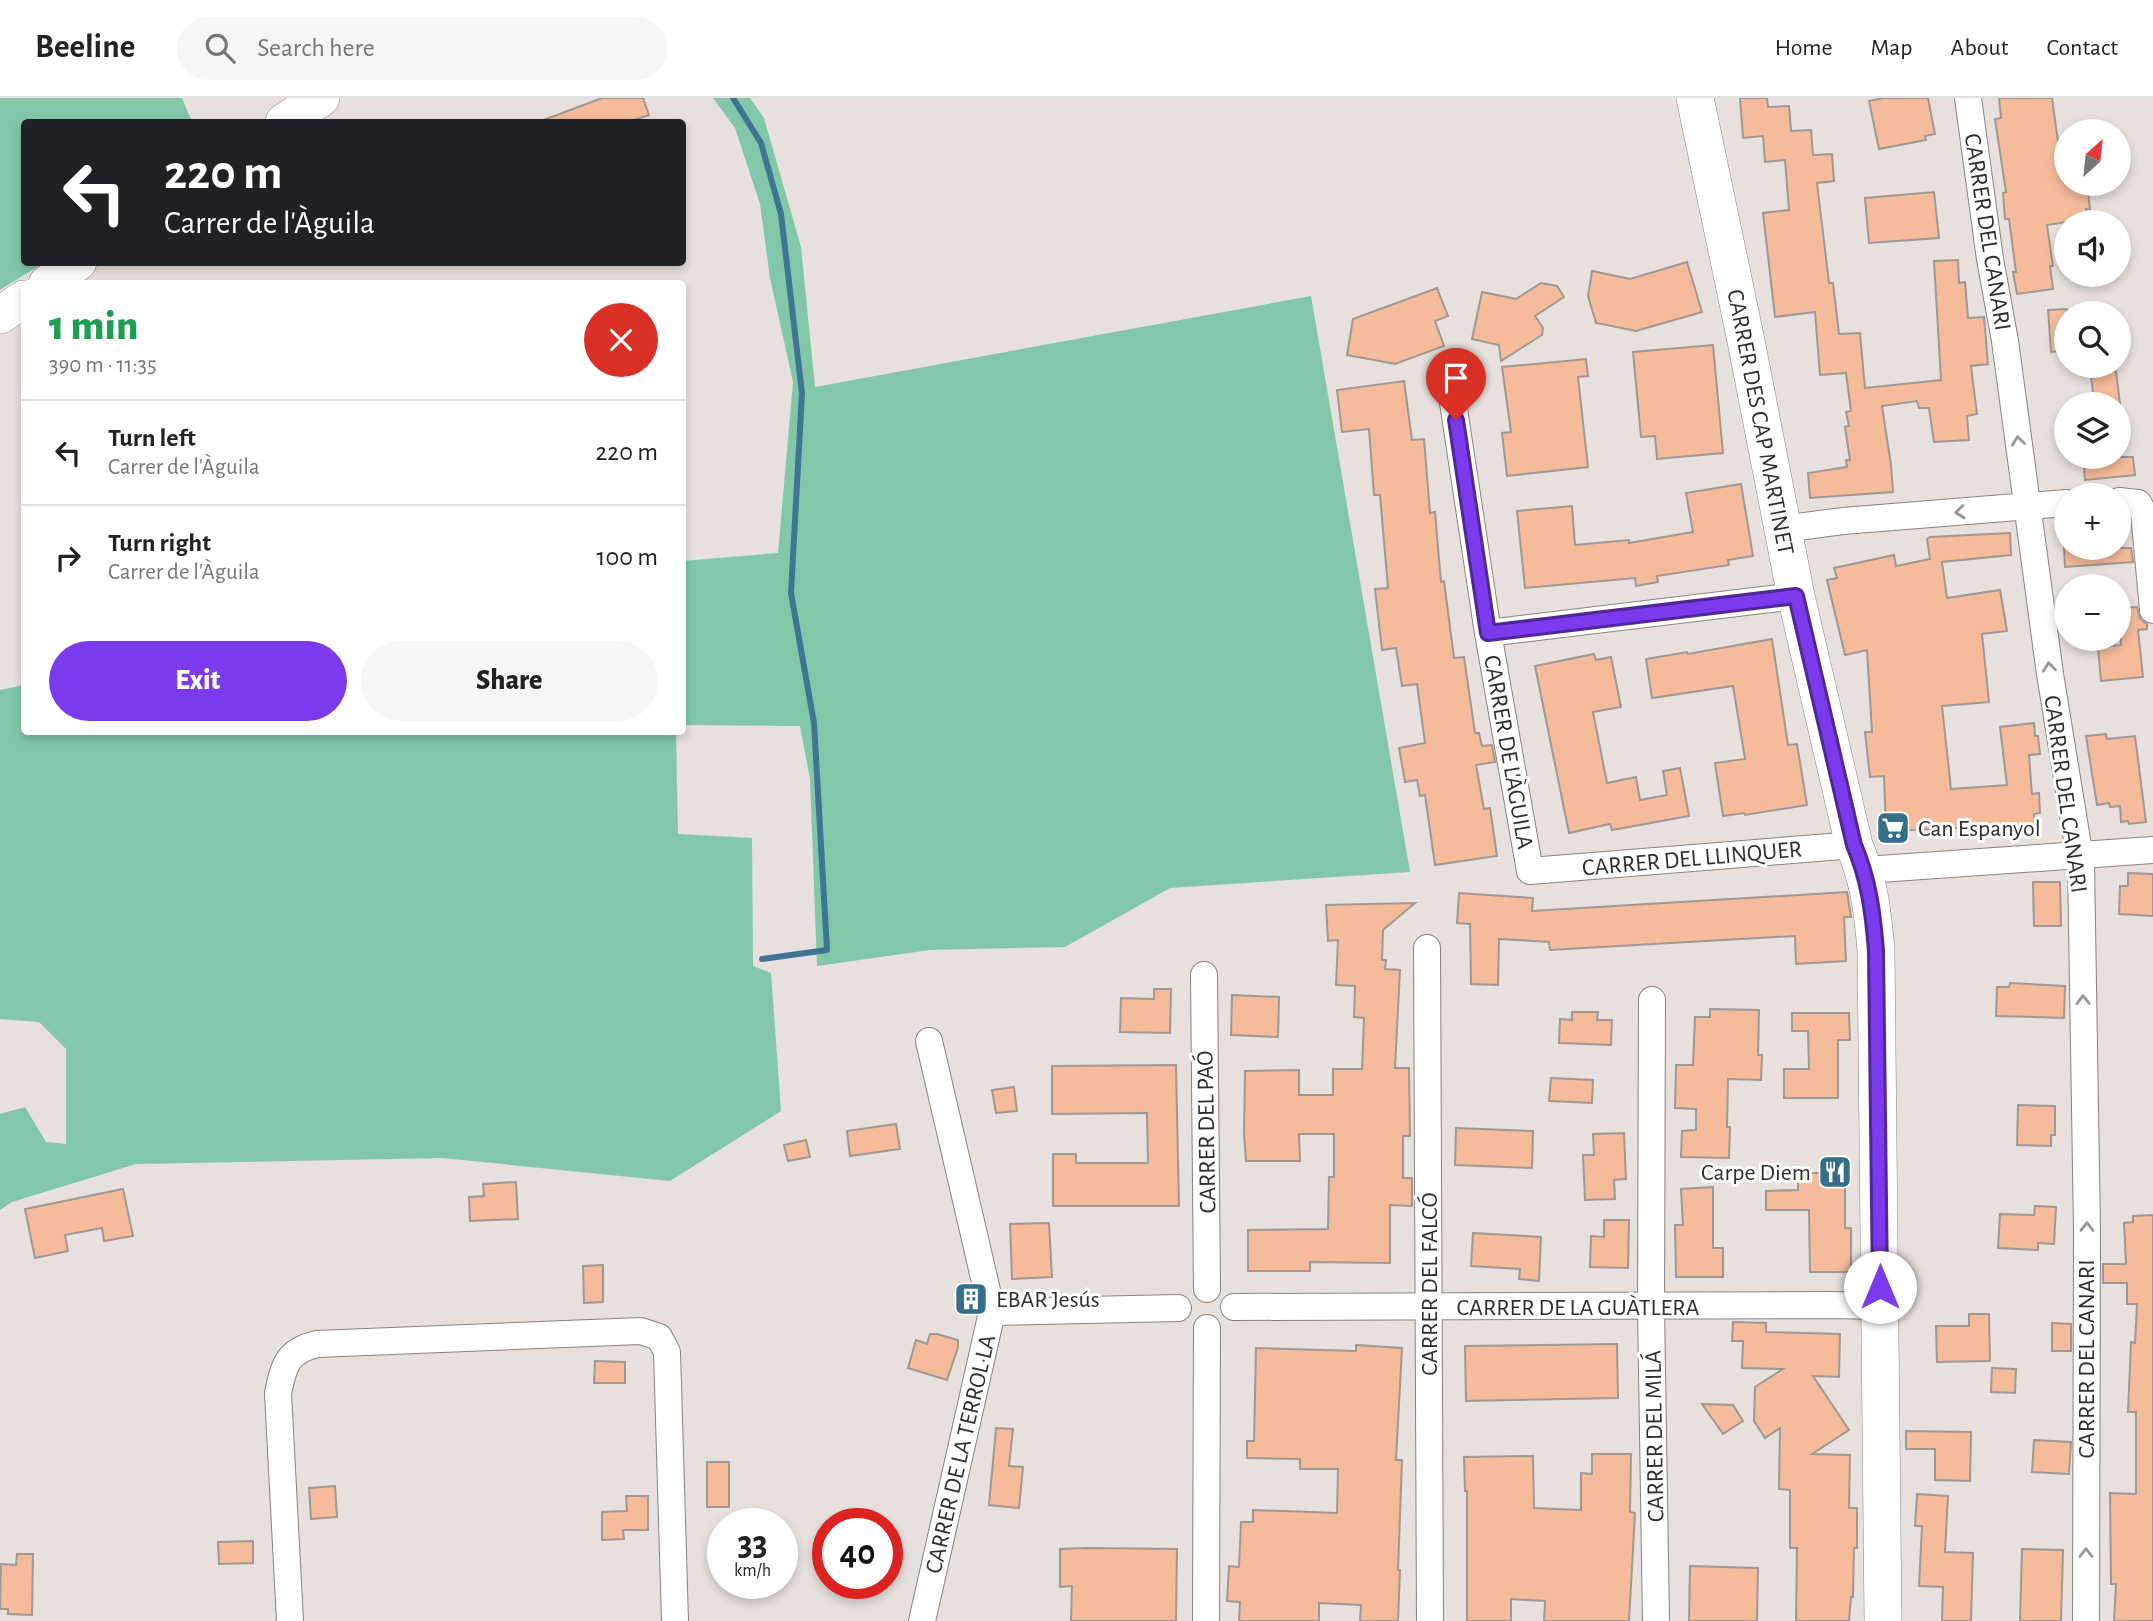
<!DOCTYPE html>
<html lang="en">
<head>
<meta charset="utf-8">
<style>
	body { margin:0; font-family:"Alegreya Sans",sans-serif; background:#f6f6f6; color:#222; height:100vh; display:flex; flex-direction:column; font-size:26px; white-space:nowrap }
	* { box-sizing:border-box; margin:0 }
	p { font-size:23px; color:#767676 }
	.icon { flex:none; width:38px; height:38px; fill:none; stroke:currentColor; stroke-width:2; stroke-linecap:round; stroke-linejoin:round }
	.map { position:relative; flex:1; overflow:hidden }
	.sheet { position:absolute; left:21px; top:182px; width:665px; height:455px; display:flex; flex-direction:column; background:#fff; border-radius:7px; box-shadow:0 4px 10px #0003 }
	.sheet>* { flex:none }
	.banner { position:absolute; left:21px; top:21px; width:665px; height:147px; border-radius:7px; box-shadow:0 4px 10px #0003; background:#202124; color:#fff; overflow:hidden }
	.needle { width:46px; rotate:27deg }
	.fabs { position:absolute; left:2054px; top:21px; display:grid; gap:14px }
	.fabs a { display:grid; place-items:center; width:77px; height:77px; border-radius:50%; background:#fff; box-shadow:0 4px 10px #0003; font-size:35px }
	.speed { position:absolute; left:707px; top:1410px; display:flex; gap:14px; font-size:35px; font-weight:700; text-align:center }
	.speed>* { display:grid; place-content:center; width:91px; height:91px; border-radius:50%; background:#fff; box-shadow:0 4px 10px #0003; line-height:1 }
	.speed small { font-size:18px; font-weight:400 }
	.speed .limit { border:10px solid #d22; background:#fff; color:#111 }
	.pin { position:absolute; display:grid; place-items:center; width:60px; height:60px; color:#fff; margin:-72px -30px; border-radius:50% 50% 50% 0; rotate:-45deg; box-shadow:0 0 7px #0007 }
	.pin .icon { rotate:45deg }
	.me { position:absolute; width:77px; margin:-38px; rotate:0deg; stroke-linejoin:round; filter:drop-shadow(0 0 5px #0008) }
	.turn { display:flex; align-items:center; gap:24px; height:147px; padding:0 28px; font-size:32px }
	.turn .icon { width:91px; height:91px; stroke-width:2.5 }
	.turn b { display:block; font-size:49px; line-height:60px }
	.round { display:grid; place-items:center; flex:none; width:74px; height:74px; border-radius:37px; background:#f6f6f6 }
	.overview { display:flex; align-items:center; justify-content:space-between; height:119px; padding:0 28px }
	h1 { font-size:42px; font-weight:800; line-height:52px; color:#1e9e55 }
	.cta { display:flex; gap:14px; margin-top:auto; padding:14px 28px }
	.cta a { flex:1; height:80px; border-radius:42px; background:#7c3aed; color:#fff; font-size:28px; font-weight:800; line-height:80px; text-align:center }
	.cta a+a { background:#f6f6f6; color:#222 }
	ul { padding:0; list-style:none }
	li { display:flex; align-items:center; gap:21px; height:105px; padding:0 28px; border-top:2px solid #e0e0e0 }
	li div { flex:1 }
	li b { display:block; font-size:26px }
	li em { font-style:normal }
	header { display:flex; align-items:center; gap:42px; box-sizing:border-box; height:98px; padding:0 35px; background:#fff; border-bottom:2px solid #e0e0e0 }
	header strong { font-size:33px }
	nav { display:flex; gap:38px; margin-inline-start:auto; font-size:24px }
	.search { width:490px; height:63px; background:#f6f6f6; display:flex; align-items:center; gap:18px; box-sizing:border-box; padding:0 24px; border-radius:38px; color:#767676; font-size:26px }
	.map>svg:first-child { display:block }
	.green { fill:#82c8a8 }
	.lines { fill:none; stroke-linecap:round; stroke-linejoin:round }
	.stream { stroke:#3f7493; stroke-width:6 }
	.building { fill:#f5bb9a; stroke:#9f9894; stroke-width:2 }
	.street-casing { stroke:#89837f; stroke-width:28 }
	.secondary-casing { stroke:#89837f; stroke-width:38 }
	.street { stroke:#fff; stroke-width:26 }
	.secondary { stroke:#fff; stroke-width:37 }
	.oneway { stroke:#989696 }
	.route-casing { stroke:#51269a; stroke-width:18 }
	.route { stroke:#7c3aed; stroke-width:12 }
	.labels { text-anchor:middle; stroke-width:6; stroke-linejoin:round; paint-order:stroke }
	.street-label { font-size:24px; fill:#302e2c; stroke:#fff }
	.poi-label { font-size:24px; fill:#302e2c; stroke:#fff; text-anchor:start }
</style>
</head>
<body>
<header>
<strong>Beeline</strong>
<div class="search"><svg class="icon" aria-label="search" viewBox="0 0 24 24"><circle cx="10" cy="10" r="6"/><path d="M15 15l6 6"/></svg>Search here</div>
<nav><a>Home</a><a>Map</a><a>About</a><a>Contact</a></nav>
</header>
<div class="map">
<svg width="2153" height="1523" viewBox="0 0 2153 1523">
	<rect width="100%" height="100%" fill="#e7e0dc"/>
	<g class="green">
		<polygon points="0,0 182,0 192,24 24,24 24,164 43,165 0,192"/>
		<polygon points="713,0 750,0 764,20 801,149 815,289 1311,198 1410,774 1170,790 1065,849 930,852 817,868 810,681 800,628 683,627 683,463 778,455 793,284 770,180 760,106 735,30"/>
		<polygon points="24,587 24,634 676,634 678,736 752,740 753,868 771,875 781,1013 670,1083 442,1060 136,1066 12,1104 0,1112 0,1016 25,1009 46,1044 66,1046 66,951 39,924 0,921 0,592"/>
	</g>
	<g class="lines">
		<polyline class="stream" points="733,0 761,45 781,116 802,295 791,495 814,625 827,852 762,861"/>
	</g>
	<g class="building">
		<polygon points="602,0 643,0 649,17 628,24 541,24 541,23"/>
		<polygon points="1740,0 1767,0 1768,9 1789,8 1791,33 1811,32 1813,57 1832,56 1834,83 1817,85 1829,185 1833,185 1839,236 1860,235 1865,290 1941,282 1934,163 1958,162 1959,185 1965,184 1968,220 1984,219 1988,266 1971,268 1977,316 1967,318 1969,342 1934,344 1929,310 1919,310 1917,303 1882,308 1891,367 1893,394 1810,400 1808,375 1847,369 1846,362 1850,362 1845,329 1849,328 1846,314 1851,313 1846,275 1820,277 1815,214 1775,219 1763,115 1789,112 1785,62 1765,64 1763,38 1743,40"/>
		<polygon points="1883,0 1928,0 1935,36 1925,38 1926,42 1879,51 1869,3"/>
		<polygon points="1999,0 2052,0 2063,79 2067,78 2067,86 2087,86 2090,111 2086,111 2087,121 2047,127 2053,168 2050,168 2053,191 2017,196 2013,174 2016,174 2009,121 2005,121 2003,95 2006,94 1995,21 2001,20"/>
		<polygon points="1934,94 1939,140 1869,145 1865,100"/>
		<polygon points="1687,164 1702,214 1636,233 1596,225 1588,198 1592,173 1630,181"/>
		<polygon points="1541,185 1557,188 1564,199 1535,218 1543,230 1542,237 1501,263 1499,247 1472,241 1482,194 1516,201"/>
		<polygon points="1437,190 1448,218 1435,223 1444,248 1395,266 1347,257 1353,221"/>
		<polygon points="2067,211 2067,253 2051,254 2048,212"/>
		<polygon points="1713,247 1723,355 1657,361 1655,338 1641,339 1633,254"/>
		<polygon points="1586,261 1588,278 1578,279 1588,369 1507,378 1502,335 1511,334 1502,269"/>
		<polygon points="2116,273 2120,306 2094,306 2091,276"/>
		<polygon points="1404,283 1412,342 1424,341 1430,415 1435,414 1441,484 1444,483 1454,560 1464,559 1475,635 1479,635 1482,648 1492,647 1495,664 1476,667 1484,711 1490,710 1497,758 1435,767 1425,697 1420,698 1417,682 1405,684 1399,650 1425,645 1417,586 1402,588 1396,550 1382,552 1375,491 1388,490 1380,397 1374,397 1369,331 1342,334 1337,292"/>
		<polygon points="2083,359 2133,359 2135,377 2085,382"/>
		<polygon points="1741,386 1753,458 1728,462 1729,467 1657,478 1658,484 1636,488 1635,480 1525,490 1517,413 1572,408 1575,447 1629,442 1629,445 1693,434 1686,395"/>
		<polygon points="2010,435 2011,457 1942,464 1947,500 2000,492 2007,533 1982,536 1989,604 1942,608 1951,691 2007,687 2000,629 2034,625 2035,638 2038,638 2040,656 2029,657 2032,696 2039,695 2040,715 2034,716 2035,727 1886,733 1884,678 1870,679 1865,634 1872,634 1867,552 1845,557 1827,482 1837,480 1834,470 1894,457 1896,468 1930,461 1927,441 1930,439"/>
		<polygon points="2064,450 2131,450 2133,464 2065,469"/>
		<polygon points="2137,509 2140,521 2147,526 2147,531 2138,532 2143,579 2101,583 2098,549 2121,547 2119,510"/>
		<polygon points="1772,541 1788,647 1797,646 1807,707 1745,717 1744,715 1723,718 1715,665 1745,661 1733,588 1652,600 1646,561 1687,554 1688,556"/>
		<polygon points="1594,556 1596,562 1611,559 1621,609 1593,614 1607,685 1636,679 1640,702 1667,697 1663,673 1680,670 1689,718 1612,732 1610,726 1569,735 1535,568"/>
		<polygon points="2106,636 2107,641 2135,638 2146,724 2129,726 2128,723 2121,724 2120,708 2110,709 2109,705 2097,707 2086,638"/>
		<polygon points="2128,775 2153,776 2153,818 2119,816 2120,788 2128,788"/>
		<polygon points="2033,784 2060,784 2061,828 2034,828"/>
		<polygon points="1847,794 1851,819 1844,819 1846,863 1796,866 1795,838 1550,852 1549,844 1499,841 1498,887 1471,886 1470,826 1457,825 1459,795 1533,800 1532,813"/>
		<polygon points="1415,805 1383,832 1382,862 1386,862 1385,871 1400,872 1395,970 1409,970 1410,1038 1403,1038 1403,1080 1412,1080 1412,1108 1390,1107 1390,1165 1310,1164 1310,1173 1248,1173 1248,1132 1328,1131 1329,1079 1334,1079 1334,1036 1299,1036 1300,1063 1246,1063 1244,1036 1245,973 1299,972 1299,997 1333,997 1333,971 1362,971 1364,920 1354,919 1355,888 1336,887 1338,842 1328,843 1326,807"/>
		<polygon points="2010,885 2065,888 2064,920 1996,918 1997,889 2009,889"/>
		<polygon points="1154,891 1171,891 1170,935 1120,934 1121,900 1154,901"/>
		<polygon points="1232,897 1279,899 1278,939 1231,937"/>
		<polygon points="1710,911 1759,912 1758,957 1762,957 1761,982 1728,981 1727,1029 1730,1029 1729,1060 1681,1059 1682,1033 1696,1032 1696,1011 1675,1010 1676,967 1693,967 1695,919 1710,919"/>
		<polygon points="1572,914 1598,914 1597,922 1612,922 1611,947 1559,945 1560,921 1572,922"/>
		<polygon points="1792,915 1849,915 1850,942 1838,942 1838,1000 1784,1000 1784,971 1809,971 1808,933 1792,933"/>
		<polygon points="1176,967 1179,1108 1053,1108 1053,1056 1076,1056 1076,1065 1148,1065 1147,1015 1052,1016 1052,968"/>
		<polygon points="1551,980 1593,982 1592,1005 1549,1003"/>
		<polygon points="1014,989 1017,1013 996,1015 992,992"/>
		<polygon points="2018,1007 2055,1008 2055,1037 2051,1037 2051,1048 2017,1047"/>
		<polygon points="896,1026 900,1051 850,1058 847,1033"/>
		<polygon points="1456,1030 1533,1033 1532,1070 1455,1067"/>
		<polygon points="1624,1035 1626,1081 1614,1082 1615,1101 1585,1102 1583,1057 1594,1057 1593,1036"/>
		<polygon points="806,1042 810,1059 788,1063 784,1047"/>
		<polygon points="1798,1075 1845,1075 1845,1130 1851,1130 1851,1174 1810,1174 1809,1112 1766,1112 1766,1093 1798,1092"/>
		<polygon points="516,1084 518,1121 470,1123 469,1099 484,1098 483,1086"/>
		<polygon points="1713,1089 1713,1150 1723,1150 1723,1179 1676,1179 1675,1127 1683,1127 1681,1091"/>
		<polygon points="123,1091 133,1138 104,1143 102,1130 65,1137 68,1153 35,1160 25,1111"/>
		<polygon points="2035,1108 2056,1109 2054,1146 2038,1145 2038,1152 1998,1150 2000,1116 2034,1117"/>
		<polygon points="2153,1117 2153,1523 2114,1523 2116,1486 2111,1486 2110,1395 2136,1396 2136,1314 2128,1314 2131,1244 2135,1245 2137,1206 2127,1206 2127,1185 2103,1185 2103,1166 2126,1166 2124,1125 2133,1124 2133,1118"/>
		<polygon points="1604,1122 1629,1122 1628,1170 1590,1169 1591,1138 1604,1139"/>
		<polygon points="1049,1125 1052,1179 1012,1181 1010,1126"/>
		<polygon points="1473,1135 1541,1139 1539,1183 1519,1181 1520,1171 1471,1168"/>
		<polygon points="603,1167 603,1204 584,1205 583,1168"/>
		<polygon points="1969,1216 1989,1216 1990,1263 1937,1264 1936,1228 1969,1228"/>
		<polygon points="1733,1224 1766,1225 1766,1234 1840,1236 1839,1279 1813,1278 1849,1332 1812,1356 1850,1357 1849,1410 1857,1410 1857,1450 1854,1450 1853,1499 1851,1499 1849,1523 1796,1523 1797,1450 1790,1450 1790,1392 1779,1391 1780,1330 1765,1340 1754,1323 1755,1289 1783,1271 1742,1270 1743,1243 1732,1243"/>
		<polygon points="2052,1225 2071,1226 2071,1253 2052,1253"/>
		<polygon points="930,1236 937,1236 958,1242 958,1249 947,1282 908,1270 916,1242 927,1246"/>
		<polygon points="1617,1246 1618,1300 1466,1303 1465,1248"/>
		<polygon points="1356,1247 1402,1250 1396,1362 1402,1362 1398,1472 1400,1472 1398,1523 1360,1523 1361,1507 1319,1505 1319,1523 1239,1523 1240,1504 1227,1503 1229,1468 1239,1469 1241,1424 1253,1424 1253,1412 1337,1415 1338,1371 1300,1371 1300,1361 1247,1360 1247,1343 1254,1343 1256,1250 1356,1253"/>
		<polygon points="595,1263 625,1264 625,1285 594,1285"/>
		<polygon points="1992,1270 2016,1271 2015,1295 1991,1294"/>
		<polygon points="1702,1306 1733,1307 1743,1323 1723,1336"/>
		<polygon points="996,1330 1013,1331 1009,1368 1023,1369 1019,1410 989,1407"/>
		<polygon points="1906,1333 1971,1334 1970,1383 1935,1382 1935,1351 1906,1351"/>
		<polygon points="2034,1342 2071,1344 2069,1376 2032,1374"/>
		<polygon points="1592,1356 1631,1356 1630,1414 1635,1415 1629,1523 1544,1523 1545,1503 1511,1501 1511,1523 1467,1523 1467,1393 1465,1393 1464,1359 1533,1358 1534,1410 1581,1412 1581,1375 1592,1376"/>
		<rect x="707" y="1364" width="22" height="45"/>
		<polygon points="335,1388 337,1419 311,1421 309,1390"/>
		<polygon points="1917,1396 1948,1398 1945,1454 1973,1455 1971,1523 1942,1523 1943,1489 1919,1488 1922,1428 1915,1428"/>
		<polygon points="626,1398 648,1398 648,1432 623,1432 624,1441 602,1442 602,1414 627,1413"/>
		<polygon points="253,1443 253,1465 219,1466 218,1444"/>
		<polygon points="1087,1450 1177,1451 1176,1523 1071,1523 1072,1488 1060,1489 1060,1451"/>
		<polygon points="2022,1451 2063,1452 2061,1523 2020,1523"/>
		<polygon points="17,1456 33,1456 32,1517 8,1516 8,1511 0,1511 1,1466 16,1467"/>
		<polygon points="1690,1468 1758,1470 1757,1523 1689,1523"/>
	</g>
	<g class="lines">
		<defs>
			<g id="street">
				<polyline points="1968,0 1990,161 2005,243 2050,576 2081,766 2087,1131 2086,1523"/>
				<polyline points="1452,298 1488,535"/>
				<polyline points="2119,403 2138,405 2144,415 2153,512"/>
				<polyline points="1782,431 1843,423 2067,405"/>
				<polyline points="1796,498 1488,535 1530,773 1854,747"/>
				<polyline points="1865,772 2153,752"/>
				<polyline points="1427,850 1430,1523"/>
				<polyline points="1204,877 1207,1191"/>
				<polyline points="1652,902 1651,1209 1656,1523"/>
				<polyline points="1234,1209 1830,1207 1880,1208"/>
				<polyline points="992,1214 1178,1210"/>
				<path d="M290,1523L278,1295C284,1267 287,1253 317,1246L641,1233L659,1239L667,1254L675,1523"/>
				<polyline points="922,1523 992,1214 929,943"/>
				<polyline points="1206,1523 1207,1230"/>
			</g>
			<g id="secondary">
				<path d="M1695,0L1745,238L1796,498L1854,747C1869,782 1873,815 1876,853L1883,1523"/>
				<polyline points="284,24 321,0"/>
				<polyline points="47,186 78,164"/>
				<polyline points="0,217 24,201"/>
			</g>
		</defs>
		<use href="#street" class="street-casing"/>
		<use href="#secondary" class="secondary-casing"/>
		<use href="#street" class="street"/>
		<use href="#secondary" class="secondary"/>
	</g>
	<defs><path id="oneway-chevron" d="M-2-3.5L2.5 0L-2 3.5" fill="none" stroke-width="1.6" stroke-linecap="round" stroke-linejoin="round" transform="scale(1.75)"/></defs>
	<g class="oneway">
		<use href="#oneway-chevron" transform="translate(2018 343) rotate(-98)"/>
		<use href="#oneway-chevron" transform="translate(1960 414) rotate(174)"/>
		<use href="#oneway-chevron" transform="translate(2049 569) rotate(-97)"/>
		<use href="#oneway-chevron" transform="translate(2083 902) rotate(-91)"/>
		<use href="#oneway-chevron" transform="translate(2087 1129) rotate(-90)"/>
		<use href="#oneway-chevron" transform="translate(2086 1455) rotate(-90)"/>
	</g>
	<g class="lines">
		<defs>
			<path id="route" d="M1456,322L1488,535L1796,498L1854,747C1869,782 1873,815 1876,853L1880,1189"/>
		</defs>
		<use href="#route" class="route-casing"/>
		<use href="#route" class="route"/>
	</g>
	<defs>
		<symbol id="supermarket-square" viewBox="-11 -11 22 22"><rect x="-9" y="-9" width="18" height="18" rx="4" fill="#356e88" stroke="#fff"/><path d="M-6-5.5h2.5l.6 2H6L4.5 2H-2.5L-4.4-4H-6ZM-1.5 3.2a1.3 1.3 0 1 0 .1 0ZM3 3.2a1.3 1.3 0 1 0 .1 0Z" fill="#fff"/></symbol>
		<symbol id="restaurant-square" viewBox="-11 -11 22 22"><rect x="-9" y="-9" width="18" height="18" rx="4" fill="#356e88" stroke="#fff"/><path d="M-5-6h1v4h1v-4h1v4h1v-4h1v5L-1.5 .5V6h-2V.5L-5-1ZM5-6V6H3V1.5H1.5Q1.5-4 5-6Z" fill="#fff"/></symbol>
		<symbol id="building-square" viewBox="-11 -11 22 22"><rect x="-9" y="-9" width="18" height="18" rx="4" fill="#356e88" stroke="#fff"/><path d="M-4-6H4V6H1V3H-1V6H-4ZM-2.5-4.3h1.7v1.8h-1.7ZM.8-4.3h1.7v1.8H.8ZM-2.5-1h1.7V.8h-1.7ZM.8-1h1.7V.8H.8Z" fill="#fff"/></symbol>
	</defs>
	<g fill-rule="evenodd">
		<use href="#supermarket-square" x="1874" y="711" width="38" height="38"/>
		<use href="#restaurant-square" x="1816" y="1055" width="38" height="38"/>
		<use href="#building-square" x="952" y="1182" width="38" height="38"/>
	</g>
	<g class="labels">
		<g class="street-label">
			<text transform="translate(1988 134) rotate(81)" y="8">CARRER DEL CANARI</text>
			<text transform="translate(1761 324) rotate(79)" y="8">CARRER DES CAP MARTINET</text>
			<text transform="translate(1509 654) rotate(80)" y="8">CARRER DE L'ÀGUILA</text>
			<text transform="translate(2066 696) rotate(82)" y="8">CARRER DEL CANARI</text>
			<text transform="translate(1692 760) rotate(-5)" y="8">CARRER DEL LLINQUER</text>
			<text transform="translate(1206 1034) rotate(-91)" y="8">CARRER DEL PAÓ</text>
			<text transform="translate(1429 1186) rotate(-90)" y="8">CARRER DEL FALCÓ</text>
			<text x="1578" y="1217">CARRER DE LA GUÀTLERA</text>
			<text transform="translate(2086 1261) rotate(-90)" y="8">CARRER DEL CANARI</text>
			<text transform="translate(1654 1338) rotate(-91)" y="8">CARRER DEL MILÁ</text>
			<text transform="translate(960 1356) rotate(-77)" y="8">CARRER DE LA TERROL·LA</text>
		</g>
		<g class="poi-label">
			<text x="1918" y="738">Can Espanyol</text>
			<text x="1811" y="1082" text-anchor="end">Carpe Diem</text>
			<text x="996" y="1209">EBAR Jesús</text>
		</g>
	</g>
</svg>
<div class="fabs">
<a><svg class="needle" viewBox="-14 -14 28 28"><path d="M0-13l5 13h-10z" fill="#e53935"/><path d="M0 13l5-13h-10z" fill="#767676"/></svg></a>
<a><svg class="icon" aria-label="sound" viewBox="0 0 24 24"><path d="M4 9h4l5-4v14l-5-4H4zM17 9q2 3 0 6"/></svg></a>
<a><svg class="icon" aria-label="search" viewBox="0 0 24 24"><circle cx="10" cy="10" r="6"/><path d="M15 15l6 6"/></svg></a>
<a><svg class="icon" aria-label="layers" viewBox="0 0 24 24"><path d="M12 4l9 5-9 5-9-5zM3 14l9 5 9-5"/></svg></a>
<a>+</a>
<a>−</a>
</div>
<div class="speed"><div>33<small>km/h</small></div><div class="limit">40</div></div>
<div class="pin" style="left:1456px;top:322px;background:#d93025"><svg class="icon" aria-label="arrive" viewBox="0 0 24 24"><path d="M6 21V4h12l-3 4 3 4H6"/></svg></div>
<svg class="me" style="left:1880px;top:1189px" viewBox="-20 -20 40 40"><circle r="19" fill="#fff"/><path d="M0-13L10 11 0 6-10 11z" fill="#7c3aed"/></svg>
<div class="banner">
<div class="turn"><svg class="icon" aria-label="left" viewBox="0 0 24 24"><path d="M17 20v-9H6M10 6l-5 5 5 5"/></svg><div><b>220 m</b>Carrer de l'Àguila</div></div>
</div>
<section class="sheet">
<div class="overview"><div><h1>1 min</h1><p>390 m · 11:35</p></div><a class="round" style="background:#d93025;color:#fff"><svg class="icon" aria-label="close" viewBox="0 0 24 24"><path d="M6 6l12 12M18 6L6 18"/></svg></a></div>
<ul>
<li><svg class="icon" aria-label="left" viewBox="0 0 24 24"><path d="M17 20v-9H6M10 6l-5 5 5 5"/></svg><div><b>Turn left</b><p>Carrer de l'Àguila</p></div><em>220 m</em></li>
<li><svg class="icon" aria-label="right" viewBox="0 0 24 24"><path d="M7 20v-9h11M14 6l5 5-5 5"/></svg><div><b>Turn right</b><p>Carrer de l'Àguila</p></div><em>100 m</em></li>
</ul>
<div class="cta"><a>Exit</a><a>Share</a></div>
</section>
</div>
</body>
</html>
